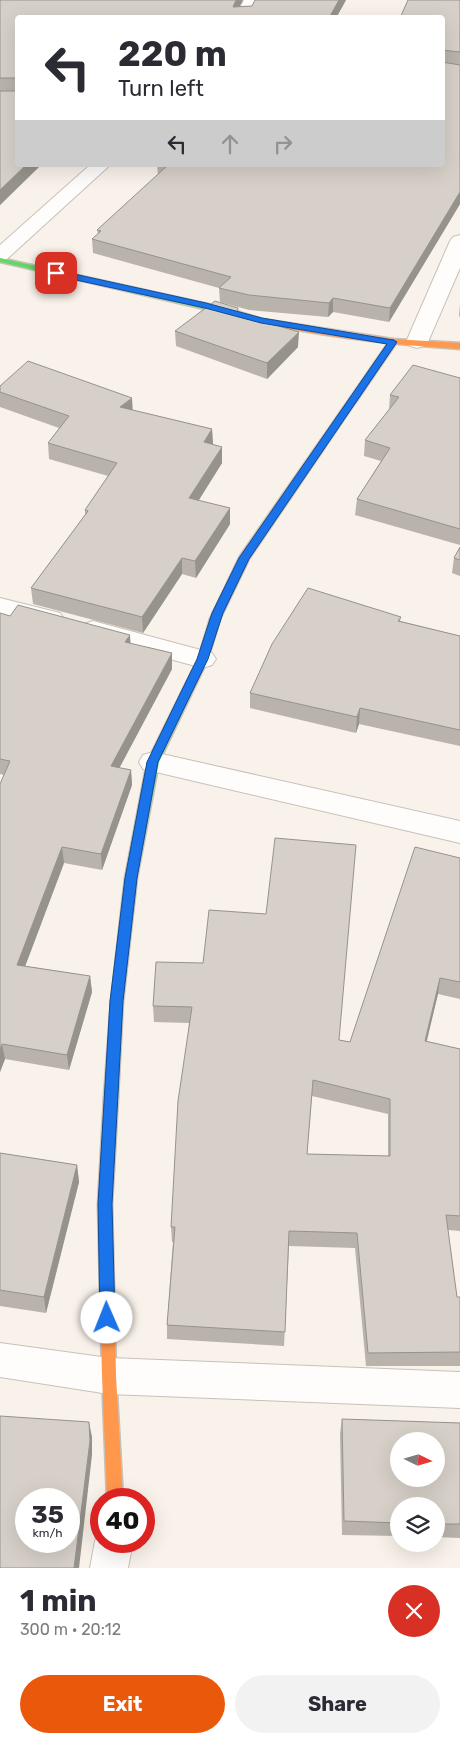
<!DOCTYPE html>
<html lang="en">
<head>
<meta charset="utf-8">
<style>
	body { margin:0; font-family:Rubik,sans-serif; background:#f2f2f3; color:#2b2b33; height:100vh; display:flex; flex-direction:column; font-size:19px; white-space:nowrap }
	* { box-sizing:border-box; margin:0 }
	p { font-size:16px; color:#7c7c81 }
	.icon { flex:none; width:28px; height:28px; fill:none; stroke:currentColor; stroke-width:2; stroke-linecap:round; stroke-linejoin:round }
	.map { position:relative; height:1568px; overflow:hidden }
	.side { display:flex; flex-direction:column; background:#fff; flex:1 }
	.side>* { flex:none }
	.top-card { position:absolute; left:15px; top:15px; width:430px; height:152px; border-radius:5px; box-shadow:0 5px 20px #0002; background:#fff; color:#2b2b33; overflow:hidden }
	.needle { width:32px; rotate:95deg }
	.controls { position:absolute; left:390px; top:1432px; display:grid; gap:10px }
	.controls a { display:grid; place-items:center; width:55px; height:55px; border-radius:50%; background:#fff; box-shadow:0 5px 20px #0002; font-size:25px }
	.speed { position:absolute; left:15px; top:1488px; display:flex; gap:10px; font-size:25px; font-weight:700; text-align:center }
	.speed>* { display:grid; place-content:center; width:65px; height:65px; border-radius:50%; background:#fff; box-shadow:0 5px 20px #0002; line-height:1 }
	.speed small { font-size:12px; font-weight:400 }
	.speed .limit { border:8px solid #d22; background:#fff; color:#111 }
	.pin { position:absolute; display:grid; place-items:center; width:42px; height:42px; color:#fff; margin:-21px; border-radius:10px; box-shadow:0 2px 8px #0006 }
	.me { position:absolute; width:55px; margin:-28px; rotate:359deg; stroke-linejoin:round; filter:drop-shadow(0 0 4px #0008) }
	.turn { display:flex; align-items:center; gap:18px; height:105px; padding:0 20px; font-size:22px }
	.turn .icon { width:65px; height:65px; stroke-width:2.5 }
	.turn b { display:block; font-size:35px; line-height:42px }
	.lanes { display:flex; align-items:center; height:48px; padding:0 20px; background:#0003; justify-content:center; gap:25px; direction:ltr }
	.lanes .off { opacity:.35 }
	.round { display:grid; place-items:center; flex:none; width:52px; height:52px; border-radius:26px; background:#f2f2f3 }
	.overview { display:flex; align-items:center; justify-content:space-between; height:85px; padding:0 20px }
	h1 { font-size:30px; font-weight:700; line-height:38px }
	.action { display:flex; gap:10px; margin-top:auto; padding:10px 20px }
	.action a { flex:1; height:58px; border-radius:30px; background:#ea580c; color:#fff; font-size:20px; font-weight:700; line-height:58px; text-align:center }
	.action a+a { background:#f2f2f3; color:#2b2b33 }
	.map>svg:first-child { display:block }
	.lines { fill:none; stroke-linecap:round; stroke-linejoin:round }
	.street-casing { stroke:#c8c1b9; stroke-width:2 }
	.fast-casing { stroke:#c8c1b9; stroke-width:3 }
	.slow-casing { stroke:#c8c1b9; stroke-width:3 }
	.jam-casing { stroke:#c8c1b9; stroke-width:3 }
	.street { fill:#fefdfc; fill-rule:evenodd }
	.fast { fill:#63d668; fill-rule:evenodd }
	.slow { fill:#ff974d; fill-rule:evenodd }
	.jam { fill:#b3261e; fill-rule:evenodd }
	.wall { fill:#b9b3ac; fill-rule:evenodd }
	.shaded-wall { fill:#96928c }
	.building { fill:#d7d0c8; stroke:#96928c; fill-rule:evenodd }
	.route { fill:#1a73e8; stroke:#114b97 }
</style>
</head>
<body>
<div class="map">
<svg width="460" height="1568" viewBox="0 0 460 1568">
	<rect width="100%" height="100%" fill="#f9f2ea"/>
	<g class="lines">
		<defs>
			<g id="street">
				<polygon points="244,0 260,0 250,18 234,18"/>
				<polygon points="90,165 110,165 7,259 0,261 0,245"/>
				<polygon points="460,235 460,268 428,342 424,346 417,348 410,346 406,342 450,241 453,237"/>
				<polygon points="0,598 60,613 64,619 60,625 51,628 0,614"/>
				<polygon points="93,621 212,653 216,659 212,665 203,668 84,636 80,630 84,624"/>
				<polygon points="153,752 460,821 460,843 143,769 139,762 143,755"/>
				<polygon points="0,1343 109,1358 460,1372 460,1408 109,1394 0,1377"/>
				<polygon points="100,1527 101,1541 133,1541 128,1568 90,1568 95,1541"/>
			</g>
			<g id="fast">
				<polygon points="0,258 226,308 230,311 226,314 0,262"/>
				<polygon points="215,616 220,619 208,659 159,762 137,878 123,1001 118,1097 116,1101 111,1103 106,1101 104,1097 111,1001 125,878 147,762 198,659 210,619"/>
			</g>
			<g id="slow">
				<path d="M226,308L262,319L393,339L460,343V349C381,344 300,335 223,313L222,311Z"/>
				<polygon points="353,397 357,400 249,559 219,621 211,621 210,619 240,556 350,398"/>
				<polygon points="111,1091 116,1093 118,1097 112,1204 116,1376 123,1499 107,1499 102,1376 98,1204 104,1097 106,1093"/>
			</g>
			<polygon id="jam" points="393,339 397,342 356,402 350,402 350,398 390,340"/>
		</defs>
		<use href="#street" class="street-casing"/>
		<use href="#fast" class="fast-casing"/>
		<use href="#slow" class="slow-casing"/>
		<use href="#jam" class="jam-casing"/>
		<use href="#street" class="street"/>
		<use href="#fast" class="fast"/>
		<use href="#slow" class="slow"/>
		<use href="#jam" class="jam"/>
	</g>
	<g class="wall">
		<polygon points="0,0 240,6 252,6 255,0 346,0 336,18 18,18 18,165 41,165 0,205"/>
		<polygon points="460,0 460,204 389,322 333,312 328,317 249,310 220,302 219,288 93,253 92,239 98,234 97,230 158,175 157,165 442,165 442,18"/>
		<polygon points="460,303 460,317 459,316"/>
		<polygon points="238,315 298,347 267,379 176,346 175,331"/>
		<polygon points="460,378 460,545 355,515 357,499 381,461 364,456 365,440 389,410 390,395"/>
		<polygon points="0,386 133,410 212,429 213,444 222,463 199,500 230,524 196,578 182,574 143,633 33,604 31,588 85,515 85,510 108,476 49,459 48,443 59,428 0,407"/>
		<polygon points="460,547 460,576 452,573 454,558"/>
		<polygon points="0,613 10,616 172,653 172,669 119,768 131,770 132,785 102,870 64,863 25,966 90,976 92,992 69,1070 5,1059 0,1072 0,784 4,775 0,774"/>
		<polygon points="401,617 400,621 460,636 460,746 359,724 356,733 250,708 250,693"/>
		<path d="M460,858V999L438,994L426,1041L460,1049V1231L448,1230L457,1297H460V1366H366L355,1248L289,1246L284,1346L167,1339V1325L173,1242H172L171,1227L189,1023L154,1022L153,1006L156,962L339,1040L350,1042ZM312,1096L388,1114V1156L307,1154Z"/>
		<polygon points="0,1153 77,1165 79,1182 46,1313 0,1306"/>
		<polygon points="342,1419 460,1423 460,1538 436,1537 436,1506 399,1506 399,1536 342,1535 340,1434"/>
	</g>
	<g class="shaded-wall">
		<polygon points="236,0 243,0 234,18 233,7"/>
		<polygon points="339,0 346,0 336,18 329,18"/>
		<polygon points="26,165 41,165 0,205 0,190"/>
		<polygon points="460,192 460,204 389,322 390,308"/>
		<polygon points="333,298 333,312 328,317 329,303"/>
		<polygon points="299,332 298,347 267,379 267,363"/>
		<polygon points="132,398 133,414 120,407"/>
		<polygon points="212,429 213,445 204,442"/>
		<polygon points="222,447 222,463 190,514 189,498"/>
		<polygon points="230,508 230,524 196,578 195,561"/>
		<polygon points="182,558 182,574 143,633 142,617"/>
		<polygon points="130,635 131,651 125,642"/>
		<polygon points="172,653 172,669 112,782 111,766"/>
		<polygon points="360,708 359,724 356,733 357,717"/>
		<polygon points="131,770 132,785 102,870 101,854"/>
		<polygon points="62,847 64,863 20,980 17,965"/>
		<polygon points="90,976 92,992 69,1070 67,1055"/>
		<polygon points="440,978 438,994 423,1057 425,1041"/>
		<polygon points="2,1044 5,1059 0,1072 0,1050"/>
		<polygon points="77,1165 79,1182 46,1313 44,1297"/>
		<polygon points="89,1422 92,1437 92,1455 79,1568 74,1568"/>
	</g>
	<g class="building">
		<polygon points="0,0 236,0 233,7 252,6 255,0 339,0 329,18 18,18 18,78 0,78"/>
		<polygon points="408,0 460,0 460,52 442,50 442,18 400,18"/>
		<polygon points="442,62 460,65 460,192 390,308 333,298 329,303 249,295 219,288 231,277 92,239 101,231 97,230 168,165 442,165"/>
		<polygon points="0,91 18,91 18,165 26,165 0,190"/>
		<polygon points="215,301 238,308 237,314 299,332 267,363 175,331"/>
		<polygon points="28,361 132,398 120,407 212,429 204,442 222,447 189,498 230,508 195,561 182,558 142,617 31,588 88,511 85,510 117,463 48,443 69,416 0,392 0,386"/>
		<polygon points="413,365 460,378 460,529 357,499 390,448 365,440 399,397 390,395"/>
		<polygon points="460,547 460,560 454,558"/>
		<polygon points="308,588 401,617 398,621 460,636 460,730 360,708 357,717 250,693 272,644"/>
		<polygon points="18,605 130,635 125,642 172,653 111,766 131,770 101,854 62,847 17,965 90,976 67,1055 2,1044 0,1050 0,784 10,761 0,759 0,613 10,616"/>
		<path d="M275,838L356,845L339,1040L350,1042L415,847L460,858V982L440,978L425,1041L460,1049V1216L446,1215L457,1297H460V1352L368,1353L357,1233L289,1231L285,1332L167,1325L175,1227H171L178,1101L192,1007L153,1006L156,962L203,963L209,910L266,914ZM313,1080L390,1099V1156L307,1154Z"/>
		<polygon points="0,1153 77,1165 44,1297 0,1290"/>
		<path d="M0,1416L89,1422L90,1441L74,1568H0ZM26,1499H69V1541H26Z"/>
		<path d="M342,1419L460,1423V1524H436V1506H399V1523L344,1521ZM399,1441H436V1479H399Z"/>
	</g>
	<polygon class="route" points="56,270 206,303 262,318 393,340 397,342 249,559 223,613 208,659 158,762 137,878 123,1001 112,1204 115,1318 112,1323 107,1325 102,1323 100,1318 98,1204 110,1001 125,878 147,762 197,659 212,613 239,558 387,344 261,323 205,308 53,275 52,273"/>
</svg>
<div class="controls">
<a><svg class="needle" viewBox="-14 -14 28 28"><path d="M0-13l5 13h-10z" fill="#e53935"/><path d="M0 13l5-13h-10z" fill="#7c7c81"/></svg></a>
<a><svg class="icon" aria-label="layers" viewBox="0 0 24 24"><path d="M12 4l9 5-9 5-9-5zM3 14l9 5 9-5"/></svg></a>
</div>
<div class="speed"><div>35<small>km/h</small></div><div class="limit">40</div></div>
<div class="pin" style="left:56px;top:273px;background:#d93025"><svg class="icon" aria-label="arrive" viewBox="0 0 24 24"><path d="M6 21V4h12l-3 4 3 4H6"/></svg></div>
<svg class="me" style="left:107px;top:1318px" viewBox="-20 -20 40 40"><circle r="19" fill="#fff"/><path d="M0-13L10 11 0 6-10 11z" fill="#1a73e8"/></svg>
<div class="top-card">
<div class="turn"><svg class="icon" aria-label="left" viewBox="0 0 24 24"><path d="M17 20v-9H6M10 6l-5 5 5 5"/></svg><div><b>220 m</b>Turn left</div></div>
<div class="lanes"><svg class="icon" aria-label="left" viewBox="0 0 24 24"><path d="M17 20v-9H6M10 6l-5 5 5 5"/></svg><svg class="icon off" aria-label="ahead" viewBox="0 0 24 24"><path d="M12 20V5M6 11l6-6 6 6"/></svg><svg class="icon off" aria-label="right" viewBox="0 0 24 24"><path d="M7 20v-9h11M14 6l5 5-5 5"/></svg></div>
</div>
</div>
<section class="side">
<div class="overview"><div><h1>1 min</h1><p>300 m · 20:12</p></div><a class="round" style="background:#d93025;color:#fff"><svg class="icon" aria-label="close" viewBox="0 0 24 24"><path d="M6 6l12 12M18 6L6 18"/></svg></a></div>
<div class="action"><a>Exit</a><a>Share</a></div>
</section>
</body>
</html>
